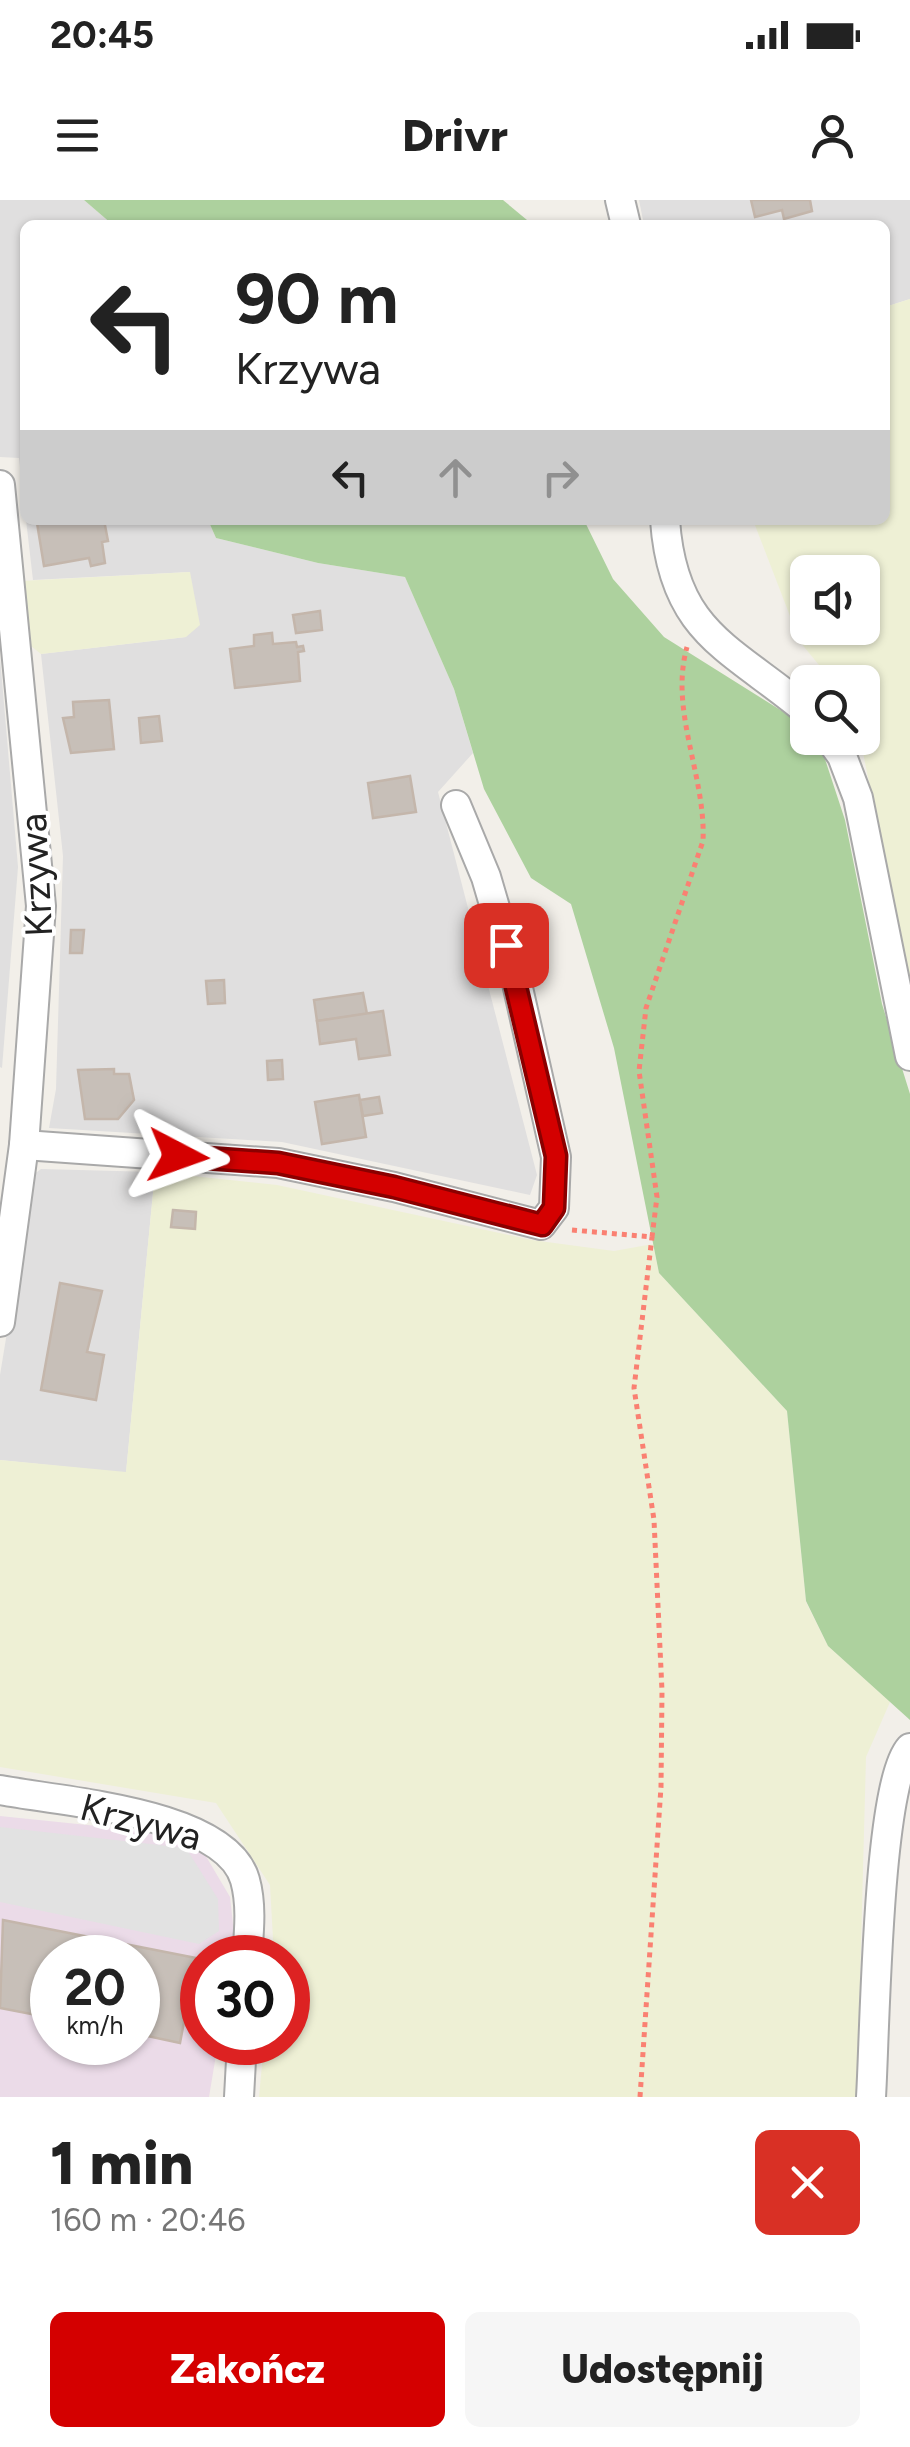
<!DOCTYPE html>
<html lang="pl">
<head>
<meta charset="utf-8">
<style>
	body { margin:0; font-family:Figtree,sans-serif; background:#f6f6f6; color:#222; height:100vh; display:flex; flex-direction:column; font-size:38px; white-space:nowrap }
	* { box-sizing:border-box; margin:0 }
	p { font-size:32px; color:#767676 }
	.icon { flex:none; width:55px; height:55px; fill:none; stroke:currentColor; stroke-width:2; stroke-linecap:round; stroke-linejoin:round }
	.map { position:relative; height:1897px; overflow:hidden }
	.side { display:flex; flex-direction:column; background:#fff; flex:1 }
	.side>* { flex:none }
	.hud { position:absolute; left:20px; top:20px; width:870px; height:305px; border-radius:15px; box-shadow:0 2px 8px #0004; background:#fff; color:#222; overflow:hidden }
	.fabs { position:absolute; left:790px; top:355px; display:grid; gap:20px }
	.fabs a { display:grid; place-items:center; width:90px; height:90px; border-radius:15px; background:#fff; box-shadow:0 2px 8px #0004; font-size:50px }
	.speed { position:absolute; left:30px; top:1735px; display:flex; gap:20px; font-size:50px; font-weight:700; text-align:center }
	.speed>* { display:grid; place-content:center; width:130px; height:130px; border-radius:50%; background:#fff; box-shadow:0 2px 8px #0004; line-height:1 }
	.speed small { font-size:25px; font-weight:400 }
	.speed .limit { border:15px solid #d22; background:#fff; color:#111 }
	.pin { position:absolute; display:grid; place-items:center; width:85px; height:85px; color:#fff; margin:-42px; border-radius:20px; box-shadow:0 5px 15px #0006 }
	.me { position:absolute; width:110px; margin:-55px; rotate:94deg; stroke-linejoin:round; filter:drop-shadow(0 0 8px #0008) }
	.turn { display:flex; align-items:center; gap:35px; height:210px; padding:0 50px; font-size:45px }
	.turn .icon { width:130px; height:130px; stroke-width:2.5 }
	.turn b { display:block; font-size:70px; line-height:85px }
	.lanes { display:flex; align-items:center; height:95px; padding:0 50px; background:#0003; justify-content:center; gap:50px; direction:ltr }
	.lanes .off { opacity:.35 }
	.round { display:grid; place-items:center; flex:none; width:105px; height:105px; border-radius:15px; background:#f6f6f6 }
	.summary { display:flex; align-items:center; justify-content:space-between; height:170px; padding:0 50px }
	h1 { font-size:60px; font-weight:800; line-height:75px }
	.cta { display:flex; gap:20px; margin-top:auto; padding:20px 50px }
	.cta a { flex:1; height:115px; border-radius:15px; background:#d40000; color:#fff; font-size:40px; font-weight:800; line-height:115px; text-align:center }
	.cta a+a { background:#f6f6f6; color:#222 }
	.status { display:flex; justify-content:space-between; align-items:center; height:70px; padding:0 50px; background:#fff; direction:ltr }
	.status svg { height:28px; fill:currentColor }
	header { display:flex; justify-content:space-between; align-items:center; height:130px; padding:0 50px; background:#fff; font-size:45px; font-weight:800 }
	.map>svg:first-child { display:block }
	.residential { fill:#e0dfdf }
	.industrial { fill:#ebdbe8; fill-rule:evenodd }
	.farmland { fill:#eef0d5; fill-rule:evenodd }
	.forest { fill:#add19e }
	.parking { fill:#e2e2e2 }
	.building { fill:#c7bfb8; stroke:#c4b6ab; stroke-width:2.5 }
	.lines { fill:none; stroke-linecap:round; stroke-linejoin:round }
	.minor-casing { stroke:#a9a9a9; stroke-width:32 }
	.path { stroke:#fa8072; stroke-width:5; stroke-dasharray:5 5; stroke-linecap:butt }
	.minor { stroke:#fff; stroke-width:28 }
	.route-casing { stroke:#8a0000; stroke-width:25 }
	.route { stroke:#d40000; stroke-width:18 }
	.labels { text-anchor:middle; stroke-width:8; stroke-linejoin:round; paint-order:stroke }
	.street-label { font-size:38px; fill:#222; stroke:#fff }
</style>
</head>
<body>
<div class="status"><b>20:45</b><svg viewBox="0 0 49 12"><path d="M0 12V9h3v3zM5 12V6h3v6zM10 12V3h3v9zM15 12V0h3v12zM26 1h20v11H26zM47 4h2v5h-2z"/></svg></div>
<header><svg class="icon" aria-label="menu" viewBox="0 0 24 24"><path d="M4 6h16M4 12h16M4 18h16"/></svg>Drivr<svg class="icon" aria-label="person" viewBox="0 0 24 24"><circle cx="12" cy="8" r="4"/><path d="M4 21q1-7 8-7t8 7"/></svg></header>
<div class="map">
<svg width="910" height="1897" viewBox="0 0 910 1897">
	<rect width="100%" height="100%" fill="#f2efe9"/>
	<g class="residential">
		<polygon points="0,0 84,0 113,25 25,25 25,309 19,258 0,257"/>
		<polygon points="639,0 910,0 910,99 885,107 885,25 644,25"/>
		<polygon points="26,320 208,320 216,338 318,363 405,377 454,489 473,553 438,592 537,975 530,995 282,942 49,928 56,889 63,656 41,454 186,437 190,372 33,380"/>
		<polygon points="0,457 18,667 2,868 0,867"/>
		<polygon points="41,969 155,972 126,1273 0,1260 0,1175 33,975"/>
	</g>
	<path class="industrial" d="M0,1616L194,1636L230,1697L235,1742L232,1757L202,1758V1842L218,1843L209,1897H0ZM52,1758H138V1842H52Z"/>
	<g class="farmland">
		<path d="M910,99V783L860,538L862,482H833L800,442L753,320H885V107ZM862,372V428H808V372Z"/>
		<polygon points="190,372 200,425 186,437 41,454 26,442 21,381"/>
		<polygon points="155,972 277,985 532,1040 614,1051 653,1044 659,1073 787,1211 806,1402 828,1446 890,1502 866,1557 857,1897 259,1897 264,1843 288,1842 288,1758 274,1757 270,1685 216,1603 0,1567 0,1260 126,1272"/>
	</g>
	<g class="forest">
		<polygon points="84,0 503,0 527,20 526,25 113,25"/>
		<polygon points="208,320 584,320 613,379 664,437 798,521 823,553 845,620 882,804 910,894 910,1520 828,1446 806,1401 787,1211 659,1073 614,848 571,704 531,678 484,589 454,489 405,377 318,363 216,338"/>
	</g>
	<polygon class="parking" points="0,1627 186,1648 218,1699 219,1731 199,1744 0,1702"/>
	<g class="building">
		<polygon points="751,0 810,0 812,11 784,19 782,10 755,17"/>
		<polygon points="56,320 104,320 108,341 102,342 105,363 91,366 89,358 44,366 37,323"/>
		<polygon points="320,411 322,430 296,433 293,415"/>
		<polygon points="272,433 273,444 296,442 297,447 303,446 304,451 298,452 300,481 235,488 230,449 254,446 254,435"/>
		<polygon points="109,500 114,549 71,553 63,518 74,517 73,502"/>
		<polygon points="159,516 162,541 141,543 139,518"/>
		<polygon points="410,576 416,612 373,618 368,583"/>
		<polygon points="71,730 84,730 82,753 70,753"/>
		<polygon points="224,780 225,803 208,804 206,781"/>
		<polygon points="363,793 367,814 317,821 314,800"/>
		<polygon points="383,811 390,855 359,859 356,839 320,844 317,821"/>
		<polygon points="282,860 283,879 268,880 267,861"/>
		<polygon points="114,869 114,874 129,874 134,900 118,919 85,919 78,870"/>
		<polygon points="359,895 366,937 322,944 315,902"/>
		<polygon points="379,897 382,913 363,916 360,900"/>
		<polygon points="173,1010 196,1012 195,1029 171,1027"/>
		<polygon points="60,1083 102,1091 87,1152 104,1155 96,1200 41,1190"/>
		<polygon points="3,1720 196,1758 180,1843 138,1834 138,1758 52,1758 52,1818 0,1808"/>
	</g>
	<g class="lines">
		<defs>
			<g id="minor">
				<polyline points="620,0 626,25"/>
				<polyline points="0,285 41,706 24,945 0,1122"/>
				<path d="M665,320C673,434 731,447 808,512"/>
				<polyline points="829,538 842,556 858,598 910,856"/>
				<polyline points="24,945 278,963 394,987 541,1025 554,1008 556,957 516,779 486,677 456,605"/>
				<path d="M0,1590C62,1602 226,1612 245,1680C252,1705 249,1732 247,1758"/>
				<polyline points="239,1897 242,1842"/>
				<path d="M871,1897C875,1835 877,1584 910,1548"/>
			</g>
		</defs>
		<use href="#minor" class="minor-casing"/>
		<g class="path">
			<path d="M572,1030L652,1037L657,997L639,871L646,808L703,641C706,576 669,511 687,447"/>
			<polyline points="640,1897 661,1587 662,1491 654,1320 634,1188 652,1037"/>
		</g>
		<use href="#minor" class="minor"/>
	</g>
	<g class="lines">
		<defs>
			<polyline id="route" points="178,956 278,963 394,987 542,1025 554,1008 556,956 506,745"/>
		</defs>
		<use href="#route" class="route-casing"/>
		<use href="#route" class="route"/>
	</g>
	<g class="labels">
		<g class="street-label">
			<text transform="translate(36 675) rotate(-93)" y="13">Krzywa</text>
			<text transform="translate(141 1622) rotate(15)" y="13">Krzywa</text>
		</g>
	</g>
</svg>
<div class="fabs">
<a><svg class="icon" aria-label="sound" viewBox="0 0 24 24"><path d="M4 9h4l5-4v14l-5-4H4zM17 9q2 3 0 6"/></svg></a>
<a><svg class="icon" aria-label="search" viewBox="0 0 24 24"><circle cx="10" cy="10" r="6"/><path d="M15 15l6 6"/></svg></a>
</div>
<div class="speed"><div>20<small>km/h</small></div><div class="limit">30</div></div>
<div class="pin" style="left:506px;top:745px;background:#d93025"><svg class="icon" aria-label="arrive" viewBox="0 0 24 24"><path d="M6 21V4h12l-3 4 3 4H6"/></svg></div>
<svg class="me" style="left:178px;top:956px" viewBox="-20 -20 40 40"><path d="M0-17L14 15 0 8-14 15z" fill="#d40000" stroke="#fff" stroke-width="4"/></svg>
<div class="hud">
<div class="turn"><svg class="icon" aria-label="left" viewBox="0 0 24 24"><path d="M17 20v-9H6M10 6l-5 5 5 5"/></svg><div><b>90 m</b>Krzywa</div></div>
<div class="lanes"><svg class="icon" aria-label="left" viewBox="0 0 24 24"><path d="M17 20v-9H6M10 6l-5 5 5 5"/></svg><svg class="icon off" aria-label="ahead" viewBox="0 0 24 24"><path d="M12 20V5M6 11l6-6 6 6"/></svg><svg class="icon off" aria-label="right" viewBox="0 0 24 24"><path d="M7 20v-9h11M14 6l5 5-5 5"/></svg></div>
</div>
</div>
<section class="side">
<div class="summary"><div><h1>1 min</h1><p>160 m · 20:46</p></div><a class="round" style="background:#d93025;color:#fff"><svg class="icon" aria-label="close" viewBox="0 0 24 24"><path d="M6 6l12 12M18 6L6 18"/></svg></a></div>
<div class="cta"><a>Zakończ</a><a>Udostępnij</a></div>
</section>
</body>
</html>
